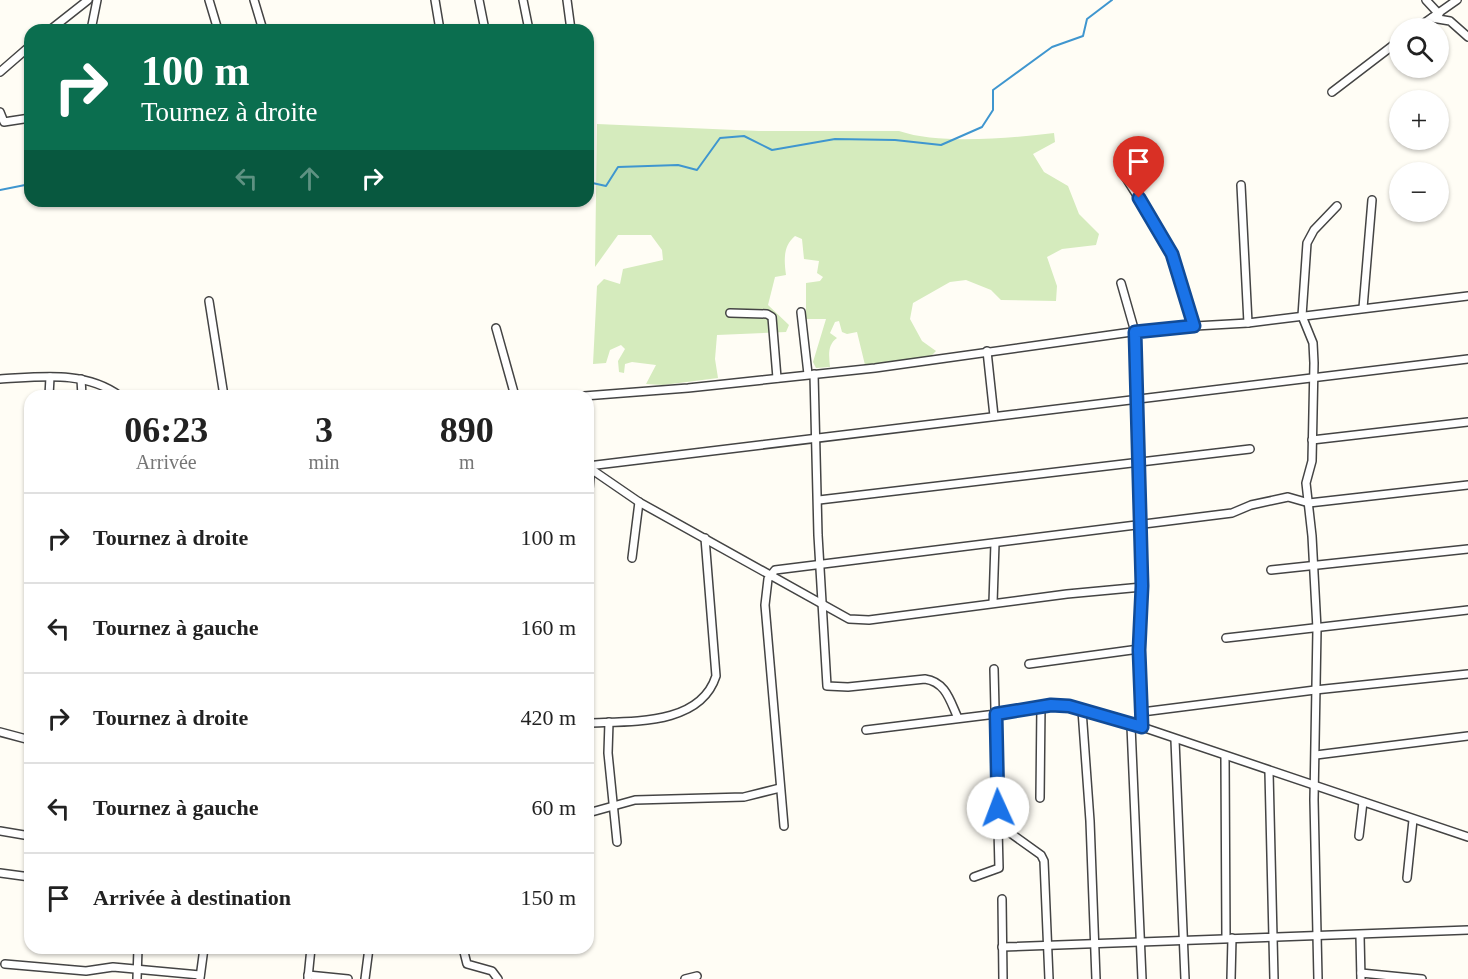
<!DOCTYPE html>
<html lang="fr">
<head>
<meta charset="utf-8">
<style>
	body { margin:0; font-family:"Times New Roman",serif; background:#f2f2f2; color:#222; height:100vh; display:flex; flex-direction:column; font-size:22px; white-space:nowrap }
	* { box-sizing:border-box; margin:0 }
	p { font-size:20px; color:#767676 }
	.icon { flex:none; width:33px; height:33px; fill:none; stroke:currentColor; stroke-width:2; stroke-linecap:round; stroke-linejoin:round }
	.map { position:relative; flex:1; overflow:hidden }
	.sheet { position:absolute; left:24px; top:390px; width:570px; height:564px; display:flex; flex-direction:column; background:#fff; border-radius:18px; box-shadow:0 2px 4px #0004 }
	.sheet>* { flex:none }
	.hud { position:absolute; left:24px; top:24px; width:570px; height:183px; border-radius:18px; box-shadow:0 2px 4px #0004; background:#0b6e4f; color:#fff; overflow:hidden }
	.buttons { position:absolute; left:1389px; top:18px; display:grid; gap:12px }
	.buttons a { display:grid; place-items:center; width:60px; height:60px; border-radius:50%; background:#fff; box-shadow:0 2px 4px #0004; font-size:30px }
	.pin { position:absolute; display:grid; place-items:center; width:51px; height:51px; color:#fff; margin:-62px -26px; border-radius:50% 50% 50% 0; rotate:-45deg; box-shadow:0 0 6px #0007 }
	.pin .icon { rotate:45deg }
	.me { position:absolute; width:66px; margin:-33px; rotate:358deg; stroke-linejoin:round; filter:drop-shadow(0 0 4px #0008) }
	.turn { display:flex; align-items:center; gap:21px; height:126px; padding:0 18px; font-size:27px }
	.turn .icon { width:78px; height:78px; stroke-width:2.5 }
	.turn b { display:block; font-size:42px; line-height:51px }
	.lanes { display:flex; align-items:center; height:57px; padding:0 18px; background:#0003; justify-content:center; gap:30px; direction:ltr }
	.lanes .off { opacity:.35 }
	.eta { display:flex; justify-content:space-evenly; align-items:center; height:102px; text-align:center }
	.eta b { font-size:36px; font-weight:600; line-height:42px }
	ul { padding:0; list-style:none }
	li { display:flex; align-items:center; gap:18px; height:90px; padding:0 18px; border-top:2px solid #e0e0e0 }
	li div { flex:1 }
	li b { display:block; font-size:22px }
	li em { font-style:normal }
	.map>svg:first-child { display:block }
	.green { fill:#d5ebbd }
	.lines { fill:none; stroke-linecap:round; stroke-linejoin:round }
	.stream { stroke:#3f96cf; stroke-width:2 }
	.minor-casing { stroke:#444; stroke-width:10 }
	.minor { stroke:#fff; stroke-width:7 }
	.route-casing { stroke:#114b97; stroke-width:15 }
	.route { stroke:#1a73e8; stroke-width:10 }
</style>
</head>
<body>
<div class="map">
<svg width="1468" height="979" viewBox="0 0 1468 979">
	<rect width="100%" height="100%" fill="#fffdf5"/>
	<path class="green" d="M597,124L759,131H899C940,145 1011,138 1054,133L1055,142L1033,154L1044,172L1068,186L1079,214L1099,234L1096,245L1062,249L1047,257L1057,286L1056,301L1001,300L991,290L966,280L950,282L913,303L910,319L922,341L936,351L931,356L865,365L857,332L847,334L842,332L839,321L835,322L830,333L837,338C827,345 829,356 830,367L816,368L813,362L826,319H806V283L820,281L823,277L817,273L819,261L804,259L802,239L795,236C783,246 784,260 786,275L775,277L768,305L789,325L786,332L717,335L715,359L718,378L663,385L646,384L656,365L632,362L625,364L624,373L619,372L618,361L625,349L621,345L610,350L606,363L593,364L597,286L604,279L620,284L623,269L663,260L662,250L651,235H618L595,267Z"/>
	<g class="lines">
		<g class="stream">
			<polyline points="588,182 606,186 618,167 678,165 697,170 720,138 744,136 772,150 835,139 895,140 941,145 982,127 993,110 993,90 1052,47 1083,36 1087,19 1112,0"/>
			<polyline points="0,190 30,184"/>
		</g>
		<defs>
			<g id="minor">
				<polyline points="209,0 218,30"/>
				<polyline points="254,0 263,30"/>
				<polyline points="435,0 440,30"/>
				<polyline points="479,0 485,30"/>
				<polyline points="523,0 529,30"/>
				<polyline points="567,0 571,30"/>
				<polyline points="1426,0 1439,14"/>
				<polyline points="1432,18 1450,21 1468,37"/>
				<polyline points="1417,28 1457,0"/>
				<polyline points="50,30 88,0"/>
				<polyline points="91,30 97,0"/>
				<polyline points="0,72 30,46"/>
				<polyline points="1332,92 1400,40"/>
				<polyline points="0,112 4,122 30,118"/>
				<polyline points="1126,178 1166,241 1194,326"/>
				<polyline points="1241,185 1248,323"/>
				<polyline points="1121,283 1135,332 1137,368 1142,587 1139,649 1142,727"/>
				<polyline points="209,301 224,396"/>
				<polyline points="1363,308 1372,200"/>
				<polyline points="801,312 808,374"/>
				<polyline points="730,313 767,314 772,317 777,378"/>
				<polyline points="496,328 515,396"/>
				<polyline points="987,351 994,416"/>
				<path d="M814,374L818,535L827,686L848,687L925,679C946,682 950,701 958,718"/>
				<path d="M0,379C40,377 85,370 120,396"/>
				<polyline points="81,379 82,396"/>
				<polyline points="49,396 50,377"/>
				<polyline points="584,396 688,388 875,368 1160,328 1248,323 1468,296"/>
				<polyline points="1312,440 1468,422"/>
				<polyline points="588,466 1468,359"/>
				<polyline points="588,467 639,502 849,619 869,620 1067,594 1142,587"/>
				<polyline points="819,500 1250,449"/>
				<polyline points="588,501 590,476"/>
				<polyline points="632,558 639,502"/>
				<polyline points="1271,570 1468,549"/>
				<polyline points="993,603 995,543"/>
				<polyline points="1226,638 1468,610"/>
				<polyline points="1029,664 1139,649"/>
				<polyline points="1082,710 1090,821 1096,979"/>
				<polyline points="1142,712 1315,690 1468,674"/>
				<polyline points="609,722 608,753 617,842"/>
				<path d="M588,723C631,721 700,726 716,676L705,538"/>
				<polyline points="1131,726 1142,979"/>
				<polyline points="866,730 996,714 1041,705 1069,706 1142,727 1468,837"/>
				<polyline points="0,732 30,740"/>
				<polyline points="1175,740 1185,979"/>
				<polyline points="1316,755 1468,736"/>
				<polyline points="1225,757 1226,938"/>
				<polyline points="1269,772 1274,979"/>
				<polyline points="1040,798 1041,705"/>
				<polyline points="588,813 635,800 744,797 780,788"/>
				<polyline points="999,825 1041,855 1044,861 1049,979"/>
				<polyline points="784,826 765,605 768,579 775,570 1232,513 1251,505 1288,497 1309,503 1468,485"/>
				<polyline points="0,831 30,836"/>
				<polyline points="1359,836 1363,802"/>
				<polyline points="0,873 30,877"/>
				<polyline points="974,877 999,868 994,669"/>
				<polyline points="1407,878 1413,820"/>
				<polyline points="1002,899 1003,979"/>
				<polyline points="1360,936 1361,979"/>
				<polyline points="1002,947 1468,930"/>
				<polyline points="463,948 467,964 492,971 498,979"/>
				<polyline points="5,964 86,971 113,967 200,975"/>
				<polyline points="1361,973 1422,979"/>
				<polyline points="308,975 348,979"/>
				<polyline points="200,978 204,948"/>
				<polyline points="308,978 311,948"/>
				<polyline points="137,979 138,948"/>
				<polyline points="365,979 369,948"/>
				<polyline points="685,979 697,976"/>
				<polyline points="1231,979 1232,938"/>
				<polyline points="1318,979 1314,800 1317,629 1312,536 1306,483 1312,461 1314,363 1313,343 1302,316 1307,243 1314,230 1337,206"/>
			</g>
		</defs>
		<use href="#minor" class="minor-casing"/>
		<use href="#minor" class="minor"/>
	</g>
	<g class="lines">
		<defs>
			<polyline id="route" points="998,808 996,714 1051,705 1069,706 1142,727 1139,650 1142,586 1135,332 1194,326 1172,254 1139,198"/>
		</defs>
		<use href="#route" class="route-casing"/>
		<use href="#route" class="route"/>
	</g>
</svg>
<div class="buttons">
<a><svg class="icon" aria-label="search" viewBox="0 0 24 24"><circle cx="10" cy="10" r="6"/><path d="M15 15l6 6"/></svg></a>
<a>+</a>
<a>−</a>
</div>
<div class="pin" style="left:1139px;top:198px;background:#d93025"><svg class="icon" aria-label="arrive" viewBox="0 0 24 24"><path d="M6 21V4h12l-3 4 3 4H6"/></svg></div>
<svg class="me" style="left:998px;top:808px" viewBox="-20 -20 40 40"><circle r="19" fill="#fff"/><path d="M0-13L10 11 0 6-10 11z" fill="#1a73e8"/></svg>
<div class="hud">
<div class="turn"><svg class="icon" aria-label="right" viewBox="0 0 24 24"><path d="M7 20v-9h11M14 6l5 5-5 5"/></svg><div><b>100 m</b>Tournez à droite</div></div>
<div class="lanes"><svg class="icon off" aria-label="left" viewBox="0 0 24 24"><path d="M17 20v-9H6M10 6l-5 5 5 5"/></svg><svg class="icon off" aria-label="ahead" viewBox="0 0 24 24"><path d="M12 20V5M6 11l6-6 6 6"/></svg><svg class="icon" aria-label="right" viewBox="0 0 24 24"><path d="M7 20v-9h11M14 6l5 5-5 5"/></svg></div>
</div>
<section class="sheet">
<div class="eta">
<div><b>06:23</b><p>Arrivée</p></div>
<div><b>3</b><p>min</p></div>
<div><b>890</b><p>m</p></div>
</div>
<ul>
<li><svg class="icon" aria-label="right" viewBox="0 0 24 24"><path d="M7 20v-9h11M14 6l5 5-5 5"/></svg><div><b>Tournez à droite</b></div><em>100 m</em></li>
<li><svg class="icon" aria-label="left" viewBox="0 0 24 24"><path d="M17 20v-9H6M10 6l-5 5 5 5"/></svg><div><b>Tournez à gauche</b></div><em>160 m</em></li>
<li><svg class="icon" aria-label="right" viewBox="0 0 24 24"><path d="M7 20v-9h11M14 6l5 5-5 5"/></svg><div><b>Tournez à droite</b></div><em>420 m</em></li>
<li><svg class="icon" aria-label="left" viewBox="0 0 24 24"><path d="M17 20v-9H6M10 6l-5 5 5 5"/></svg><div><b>Tournez à gauche</b></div><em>60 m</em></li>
<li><svg class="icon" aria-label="arrive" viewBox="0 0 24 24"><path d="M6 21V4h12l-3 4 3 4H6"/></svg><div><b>Arrivée à destination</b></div><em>150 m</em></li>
</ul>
</section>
</div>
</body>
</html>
